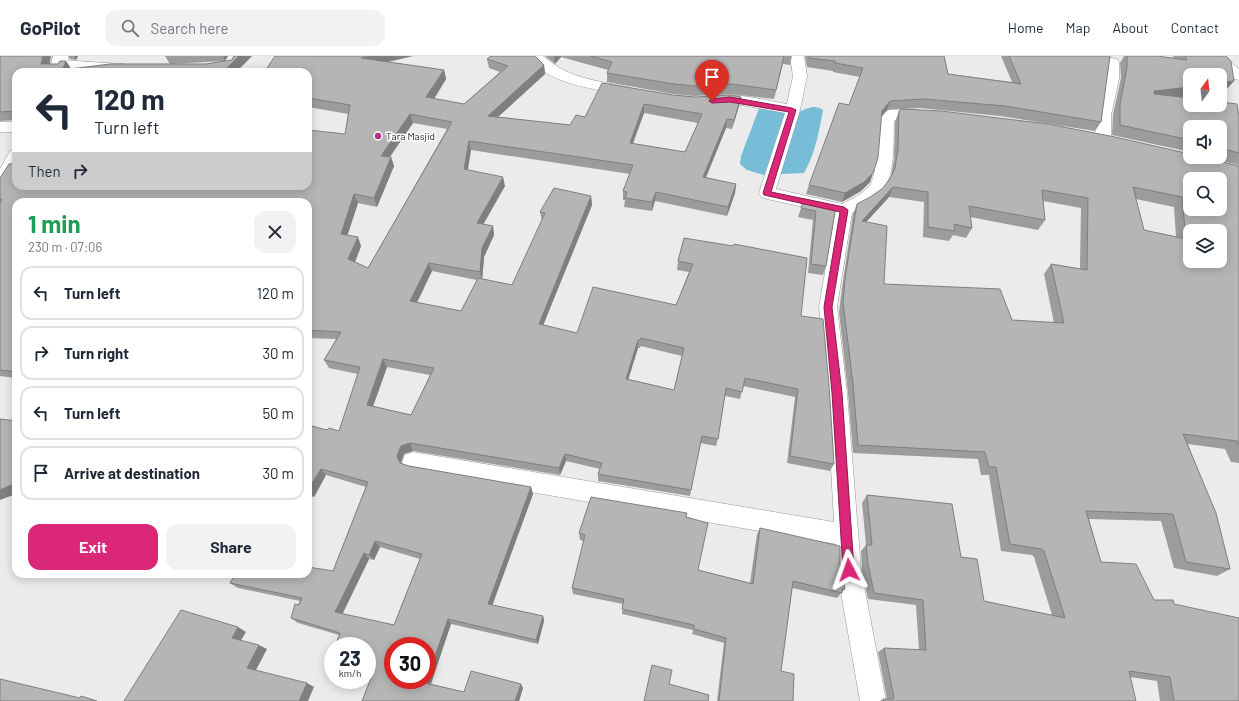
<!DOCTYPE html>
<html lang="en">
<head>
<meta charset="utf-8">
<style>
	body { margin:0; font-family:Barlow,sans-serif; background:#f2f2f3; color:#1f2937; height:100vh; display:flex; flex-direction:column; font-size:15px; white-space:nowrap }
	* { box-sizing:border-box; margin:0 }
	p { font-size:13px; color:#747a83 }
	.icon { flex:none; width:22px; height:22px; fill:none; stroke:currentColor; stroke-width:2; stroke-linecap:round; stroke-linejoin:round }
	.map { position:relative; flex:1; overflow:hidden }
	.drawer { position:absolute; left:12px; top:142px; width:300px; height:380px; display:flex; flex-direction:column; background:#fff; border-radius:12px; box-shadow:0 2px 10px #0003 }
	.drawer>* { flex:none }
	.guide { position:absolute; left:12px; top:12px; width:300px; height:122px; border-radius:12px; box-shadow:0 2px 10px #0003; background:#fff; color:#1f2937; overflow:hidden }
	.needle { width:26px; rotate:15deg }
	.controls { position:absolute; left:1183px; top:12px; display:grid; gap:8px }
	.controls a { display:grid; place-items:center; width:44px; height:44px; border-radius:8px; background:#fff; box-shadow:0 2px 10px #0003; font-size:20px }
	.speed { position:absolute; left:324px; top:581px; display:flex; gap:8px; font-size:20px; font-weight:700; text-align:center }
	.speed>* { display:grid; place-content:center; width:52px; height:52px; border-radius:50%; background:#fff; box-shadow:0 2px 10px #0003; line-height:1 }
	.speed small { font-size:10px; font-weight:400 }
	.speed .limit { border:6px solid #d22; background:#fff; color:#111 }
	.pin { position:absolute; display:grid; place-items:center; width:34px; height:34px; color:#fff; margin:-41px -17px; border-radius:50% 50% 50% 0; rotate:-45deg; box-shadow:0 0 4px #0007 }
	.pin .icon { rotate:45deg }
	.me { position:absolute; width:44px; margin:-22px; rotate:356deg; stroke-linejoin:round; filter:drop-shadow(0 0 3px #0008) }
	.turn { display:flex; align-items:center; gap:14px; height:84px; padding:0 16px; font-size:18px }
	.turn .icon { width:52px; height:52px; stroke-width:2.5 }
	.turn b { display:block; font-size:28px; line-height:34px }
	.then { display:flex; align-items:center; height:38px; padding:0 16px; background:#0003; gap:8px; font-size:15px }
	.round { display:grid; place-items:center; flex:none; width:42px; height:42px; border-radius:12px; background:#f2f2f3 }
	.overview { display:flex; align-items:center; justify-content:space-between; height:68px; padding:0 16px }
	h1 { font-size:24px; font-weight:700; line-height:30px; color:#1e9e55 }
	.primary-button { display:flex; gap:8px; margin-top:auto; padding:8px 16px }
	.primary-button a { flex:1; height:46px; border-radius:12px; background:#db2777; color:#fff; font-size:16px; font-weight:700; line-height:46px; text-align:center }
	.primary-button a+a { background:#f2f2f3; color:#1f2937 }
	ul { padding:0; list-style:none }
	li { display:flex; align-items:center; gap:12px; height:54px; margin:0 8px 6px; padding:0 8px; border:2px solid #e0e1e3; border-radius:12px }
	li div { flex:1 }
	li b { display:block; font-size:15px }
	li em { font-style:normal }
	header { display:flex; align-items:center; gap:24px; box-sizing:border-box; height:56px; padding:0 20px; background:#fff; border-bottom:1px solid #e0e1e3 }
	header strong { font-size:19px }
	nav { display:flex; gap:22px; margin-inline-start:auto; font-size:14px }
	.search { width:280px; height:36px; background:#f2f2f3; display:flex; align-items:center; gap:10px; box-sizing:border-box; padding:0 14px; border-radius:12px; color:#747a83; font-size:15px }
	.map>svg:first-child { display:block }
	.water { fill:#77bdd8 }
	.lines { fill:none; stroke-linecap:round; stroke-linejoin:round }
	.street-casing { stroke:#969798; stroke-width:1 }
	.secondary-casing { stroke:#969798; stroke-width:1 }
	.street { fill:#fff; fill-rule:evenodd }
	.secondary { fill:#fff; fill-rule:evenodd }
	.wall { fill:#9d9c9c; fill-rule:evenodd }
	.shaded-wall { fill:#7f7f7f }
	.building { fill:#b6b5b5; stroke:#7f7f7f; fill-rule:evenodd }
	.route { fill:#db2777; stroke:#8e194d }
	.poi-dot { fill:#aa3287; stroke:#fff; stroke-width:1.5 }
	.labels { text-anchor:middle; stroke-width:3; stroke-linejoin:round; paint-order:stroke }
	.far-poi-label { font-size:10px; fill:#1d1d1e; stroke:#fff; text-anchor:start }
</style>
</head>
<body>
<header>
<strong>GoPilot</strong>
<div class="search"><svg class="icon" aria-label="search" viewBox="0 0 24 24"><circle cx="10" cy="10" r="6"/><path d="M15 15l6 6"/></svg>Search here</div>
<nav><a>Home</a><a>Map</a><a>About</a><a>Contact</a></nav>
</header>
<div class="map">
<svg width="1239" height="645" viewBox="0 0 1239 645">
	<rect width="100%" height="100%" fill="#ebebec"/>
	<path class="water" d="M761,47C770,50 782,57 792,57C803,57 811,46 823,54C819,76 815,98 804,117L764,119L747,114L740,108L741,100Z"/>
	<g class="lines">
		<defs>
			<g id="street">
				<path d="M528,0H543C571,24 597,24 631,32L633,35L631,38L626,39C594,32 549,30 528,0Z"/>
				<path d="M790,0H804L807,20L800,54L776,133L842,148C851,143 864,138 870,129C882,110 870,66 887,55C892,52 900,54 906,54C914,54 922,54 930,56L932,59L930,62L925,64L897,63L894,65C893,89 896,118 881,138C874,147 862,152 852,157L837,251L847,337L861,514L886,645H860L837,514L836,488L413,416L405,413L402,406L405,399L413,396L834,466L827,337L819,251L835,158L767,143L761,141L759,137L785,57L730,47L713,48L708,47L706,44L708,41C733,35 762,44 787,48L793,20Z"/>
				<polygon points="1208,0 1223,0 1239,13 1239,24 1234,23"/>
				<path d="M1112,2L1117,3L1119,6V23L1111,59V82L1108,85L1103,87L1098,85C1090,74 1102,38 1105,24C1106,17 1103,9 1107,3Z"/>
				<polygon points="60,4 122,8 127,9 129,12 127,15 119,16 55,11 53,8 55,5"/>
				<rect x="0" y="66" width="16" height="10"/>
			</g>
			<g id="secondary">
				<polygon points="53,0 69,0 65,16 49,16"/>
				<polygon points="16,93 16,115 6,133 0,135 0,113 10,95"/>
			</g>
		</defs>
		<use href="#street" class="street-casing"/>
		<use href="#secondary" class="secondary-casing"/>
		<use href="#street" class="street"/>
		<use href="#secondary" class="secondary"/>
	</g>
	<g class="wall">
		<polygon points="0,0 50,8 58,8 66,5 71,13 206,8 232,4 234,0 252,0 236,16 16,16 16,64 0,65"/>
		<polygon points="68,0 78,0 76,4 70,3"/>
		<polygon points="165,0 228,0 225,5 170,8"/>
		<path d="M413,0L388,6L444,14L446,23L434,43L464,48L500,16L489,12L487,3L544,9L545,18L498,61L570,69L585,61L673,39L695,41H741L739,50L732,73L726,72L706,122L736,128L735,137L727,160L655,145L652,155L624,151L625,144H623V135L630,118L471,94L468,114L505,130L483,168L493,170L494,179L484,201L482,223L512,229L542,165L540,156L591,140L592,149L543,269L577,277L676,249L689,216L677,214L678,205L684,182L801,260L834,408L830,415L787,407L795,341L743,330L740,343L725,340L718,383L716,390L700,387L690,440L598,425V418L600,413L566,405L560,419L413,395L404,398L401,407V408L409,410L531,431L533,438L492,549L543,560L544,565L538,588L451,568L430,628L464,636L523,632L519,645H362L374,614L367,613V590L339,579L298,567L291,562L300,545L238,532L230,527L333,515L366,431L326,419L314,441L308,440V369L327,374L339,375L358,318L329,312L324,304L336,283L308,282V146H16V322L0,320V122L16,130H308L345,78L348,58L308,51V16H269L267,12ZM644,57L698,67L685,96L633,88ZM413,67L447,73L368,212L355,206L361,190L347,179L358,147L377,151L394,110L391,101H390ZM432,215L477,224L461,255L417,247ZM641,290L682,300L674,334L628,323L638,292H640ZM387,311L430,319L411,359L373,350ZM380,491L420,503L394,569L342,558L369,503L374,504Z"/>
		<polygon points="545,0 792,0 790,9 783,8 774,43 730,38 694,40 673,38 607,26 607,17 608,14 561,1 555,8"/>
		<path d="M805,0H944L948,18L1012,26L1001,0H1110L1101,66L1095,75L1000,60L920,52L902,53L1239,110V407L1231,406L1225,393L1188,388L1230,513L1217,520L1174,512L1161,465L1089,463L1101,506L1154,544L1174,548L1239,645H1160L1157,625L1130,621L1136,645H880L883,643H887L878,596L884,592L919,594L916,549L868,543L862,514L861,495L866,489L862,447L867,439L961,501L984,545L1052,559L1034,501L1032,499L1001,495L989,419H981L978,403L853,397L848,337L839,256L842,232L853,158L857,148L872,140L883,132L891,121L894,103L895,66L899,55L901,53L887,54L881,61L873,117L870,126L861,135L842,146L806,138L809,129L849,49L860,21L833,16V15L807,11ZM889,141L924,146L923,181L949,185L953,179L966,182L972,172L970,161L1038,174L1045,164L1043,145L1081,152L1080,213L1051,208L1044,218L1054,267L1012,264L884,228L866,166ZM1136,143L1174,151L1176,181L1144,174Z"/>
		<polygon points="1124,0 1157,0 1174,2 1173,0 1226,0 1225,35 1190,19 1190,40 1181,41 1239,60 1239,109 1206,101 1220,101 1220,71 1190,71 1190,96 1112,79 1113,58 1121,22 1120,7"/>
		<polygon points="836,150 826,210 823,219 808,217 813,164 798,161 801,152"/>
		<polygon points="686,461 698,514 750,527 757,478 760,472 840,508 845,533 837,542 792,532 781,615 793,645 717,645 724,587 692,578 693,574 622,558 623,548 573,538 572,532 584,485 580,484 579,477"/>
	</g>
	<g class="shaded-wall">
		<polygon points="43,0 51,0 48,16 41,8"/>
		<polygon points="74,0 78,0 76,4"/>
		<polygon points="223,0 228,0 225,5"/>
		<polygon points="239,0 252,0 236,16 223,16"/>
		<polygon points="368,0 413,0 364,11 361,2"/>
		<polygon points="554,0 561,0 561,1 555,8"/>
		<polygon points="66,5 72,14 62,14"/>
		<polygon points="544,9 545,18 489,69 488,60"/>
		<polygon points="444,14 446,23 429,51 426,41"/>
		<polygon points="1234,25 1225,35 1220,36 1220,26"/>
		<polygon points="1190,31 1190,40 1147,46 1154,35"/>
		<polygon points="741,41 739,50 732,73 734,64"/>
		<polygon points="890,45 887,54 879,64 882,55"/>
		<polygon points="644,48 644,57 629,96 630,87"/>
		<polygon points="410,58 413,67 384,109 381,100"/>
		<polygon points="727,63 726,72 702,130 703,121"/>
		<polygon points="469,85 471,94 466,122 464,113"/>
		<polygon points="391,101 394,110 377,151 374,142"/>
		<polygon points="873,117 870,126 861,135 842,146 845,137"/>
		<polygon points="503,121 505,130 479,176 477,167"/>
		<polygon points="736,128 735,137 727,160 728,151"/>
		<polygon points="893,131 889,141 858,175 862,165"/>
		<polygon points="656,136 655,145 652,155 652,146"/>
		<polygon points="354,138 358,147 345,187 341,178"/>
		<polygon points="591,140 592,149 540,277 539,268"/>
		<polygon points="493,170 494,179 484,201 482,225 480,216 482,192"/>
		<polygon points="358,181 361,190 353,211 348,203"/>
		<polygon points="429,207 432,215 413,254 410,245"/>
		<polygon points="638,284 638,292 626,331 626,323"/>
		<polygon points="383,303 387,311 371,356 367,349"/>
		<polygon points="410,387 413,395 404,398 401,407 404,414 397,400 401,390"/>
		<polygon points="565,398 566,405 560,419 559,412"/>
		<polygon points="321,413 326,419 314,441 308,434"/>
		<polygon points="16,427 16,438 0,444 0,434"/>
		<polygon points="531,431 533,438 491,553 488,548"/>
		<polygon points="375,485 380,491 374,504 369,499"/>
		<polygon points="364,497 369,503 341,561 335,556"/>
		<polygon points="543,560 544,565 538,588 536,584"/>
		<polygon points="448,563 451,568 430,631 425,627"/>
		<polygon points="238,571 246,576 240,586 232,582"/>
		<polygon points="259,589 267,593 255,616 247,612"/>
		<polygon points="307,627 314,631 308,645 299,645"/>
		<polygon points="521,628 523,632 519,645 515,645"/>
	</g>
	<g class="building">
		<polygon points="0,0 43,0 41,8 58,8 60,5 66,5 62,14 110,8 206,8 232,4 234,0 239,0 223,16 16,16 16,55 0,56"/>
		<path d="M275,0H368L361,2L444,14L426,41L464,48L508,10L487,3L491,0H535L544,9L488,60L570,69L576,59L585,61L602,27L673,39L695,41L731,39L741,41L734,64L727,63L703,121L736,128L728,151L656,136L652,146L625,142L627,136L623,135L633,109L469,85L464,113L503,121L477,167L493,170L482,192L480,216L429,207L410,245L461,255L478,222L512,229L545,157L540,156L554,132L591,140L539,268L577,277L593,231L676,249L693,208L678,205L684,182L733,190L734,188L807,202L801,260L823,263L829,329L834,408L790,400L798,333L745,322L742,336L726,332L718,383L702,380L691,434L598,418L602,407L565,398L559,412L410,387L401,390L397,400L400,407L409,410L531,431L488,548L543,560L536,584L448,563L427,623V590H393V624H427L425,627L464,636L471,615L521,628L515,645H362L375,612L367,610V590H335L340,577L291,562L295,548L299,549L302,542L230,527L235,518H308V511L333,515L368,426L321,413L308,434V369L327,374L329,372L339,375L360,311L324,304L341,276L308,274V146H16V316L0,314V148L2,143L0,144V122L9,108L16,107V130H96L95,133L98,130H308V74L345,78L350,49L308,42V16H272L275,13L267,12ZM644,48L702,58L685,96L630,87ZM410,58L452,66L368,212L348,203L358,181L341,178L354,138L374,142L391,101L381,100ZM641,282L684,292L674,334L626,323L638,284H640ZM383,303L434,312L411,359L367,349ZM375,485L422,498L394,569L335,556L364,497L369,499Z"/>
		<polygon points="591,0 784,0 776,34 731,28 695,30 674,28 607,17 612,6"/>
		<polygon points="809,0 944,0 948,18 1021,28 1009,0 1110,0 1101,66 1005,50 924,43 890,45 882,55 878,102 873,117 864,126 845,137 809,129 839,47 849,49 863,12 835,7 835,5 809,2"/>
		<polygon points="1127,0 1157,0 1187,4 1185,0 1226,0 1231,5 1234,25 1220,26 1220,19 1190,19 1190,31 1154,35 1154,38 1190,42 1190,49 1220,49 1220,46 1237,48 1239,60 1239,97 1220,92 1220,71 1190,71 1190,84 1120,69 1120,48 1127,12"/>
		<path d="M902,53L941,55L1048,68L1115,81L1190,98V101H1202L1239,110V389L1237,385L1183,378L1216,457L1230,513L1186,506L1173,458L1086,455L1101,506L1136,508L1154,544H1173L1174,548L1239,562V645H1174L1170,621L1129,615L1136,645H884L883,643H893L894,641L884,592L926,594L923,544L874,537L868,508L866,489H872L867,439L952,448L961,501L977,503L984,545L1065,562L1044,495L1041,493L1010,488L996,411H989L985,396L858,389L853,328L843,246L845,222L857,148L872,140L883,132L891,121L895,112L898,93L899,55ZM1190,123H1220V153H1190ZM893,131L928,136V171L955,175L954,168L972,172L969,150L1045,164L1042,134L1088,142L1087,214L1051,208L1064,267L1012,264L1000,233L884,228L887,170L862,165ZM1133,131L1182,141L1186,183L1144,174ZM1190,175H1220V205H1190Z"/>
		<polygon points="804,143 836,150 826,210 811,208 816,155 801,152"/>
		<polygon points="0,363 16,365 16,427 0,434"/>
		<polygon points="591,441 687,457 686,461 708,467 698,514 753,528 760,472 840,490 840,508 845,533 842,533 842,537 793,525 781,615 794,618 793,645 719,645 726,582 694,573 694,569 622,553 624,543 572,532 585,479 579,477"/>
		<polygon points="181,554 238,571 232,582 259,589 247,612 307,627 299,645 124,645"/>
		<polygon points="333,594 333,602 330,601"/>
		<polygon points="652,609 672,614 669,628 709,639 708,645 644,645"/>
		<polygon points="0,623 80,642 81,640 97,645 0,645"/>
	</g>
	<polygon class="route" points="730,41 792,52 796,54 771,136 844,151 848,154 832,251 842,337 854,514 853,518 849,519 845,518 843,514 832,337 824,251 840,156 764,139 763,137 789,56 730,46 712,47 709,45 712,43"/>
	<circle class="poi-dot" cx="378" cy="80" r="4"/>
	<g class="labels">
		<g class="far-poi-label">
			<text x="386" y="84">Tara Masjid</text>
		</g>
	</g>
</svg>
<div class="controls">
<a><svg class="needle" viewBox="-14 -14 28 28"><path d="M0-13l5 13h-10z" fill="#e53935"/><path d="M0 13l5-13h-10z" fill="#747a83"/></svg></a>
<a><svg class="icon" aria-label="sound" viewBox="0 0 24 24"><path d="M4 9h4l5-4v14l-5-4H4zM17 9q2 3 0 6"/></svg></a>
<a><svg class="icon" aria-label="search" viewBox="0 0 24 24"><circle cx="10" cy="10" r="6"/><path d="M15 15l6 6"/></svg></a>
<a><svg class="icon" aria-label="layers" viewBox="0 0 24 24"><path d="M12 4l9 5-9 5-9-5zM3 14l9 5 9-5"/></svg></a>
</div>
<div class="speed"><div>23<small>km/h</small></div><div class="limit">30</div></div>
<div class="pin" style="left:712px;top:45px;background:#d93025"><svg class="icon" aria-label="arrive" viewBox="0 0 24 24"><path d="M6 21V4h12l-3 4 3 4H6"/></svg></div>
<svg class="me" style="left:849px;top:514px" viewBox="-20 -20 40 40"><path d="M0-17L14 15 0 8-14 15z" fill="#db2777" stroke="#fff" stroke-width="4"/></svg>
<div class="guide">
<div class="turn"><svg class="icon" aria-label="left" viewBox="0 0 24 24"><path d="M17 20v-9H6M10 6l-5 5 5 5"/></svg><div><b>120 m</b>Turn left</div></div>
<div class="then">Then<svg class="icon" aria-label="right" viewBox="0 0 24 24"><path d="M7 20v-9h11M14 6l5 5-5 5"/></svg></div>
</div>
<section class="drawer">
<div class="overview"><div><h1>1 min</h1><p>230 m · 07:06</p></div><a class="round"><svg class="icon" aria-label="close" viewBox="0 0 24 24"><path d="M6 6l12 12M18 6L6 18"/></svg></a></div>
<ul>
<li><svg class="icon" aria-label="left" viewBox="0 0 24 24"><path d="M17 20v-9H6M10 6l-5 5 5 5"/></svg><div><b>Turn left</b></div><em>120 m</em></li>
<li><svg class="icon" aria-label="right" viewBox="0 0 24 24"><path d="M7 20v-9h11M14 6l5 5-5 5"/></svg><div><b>Turn right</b></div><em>30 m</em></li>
<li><svg class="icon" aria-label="left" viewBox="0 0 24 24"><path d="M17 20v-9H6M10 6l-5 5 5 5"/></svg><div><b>Turn left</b></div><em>50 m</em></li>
<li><svg class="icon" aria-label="arrive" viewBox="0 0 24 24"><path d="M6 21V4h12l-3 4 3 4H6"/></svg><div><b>Arrive at destination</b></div><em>30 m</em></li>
</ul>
<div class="primary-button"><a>Exit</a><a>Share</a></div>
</section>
</div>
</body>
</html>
